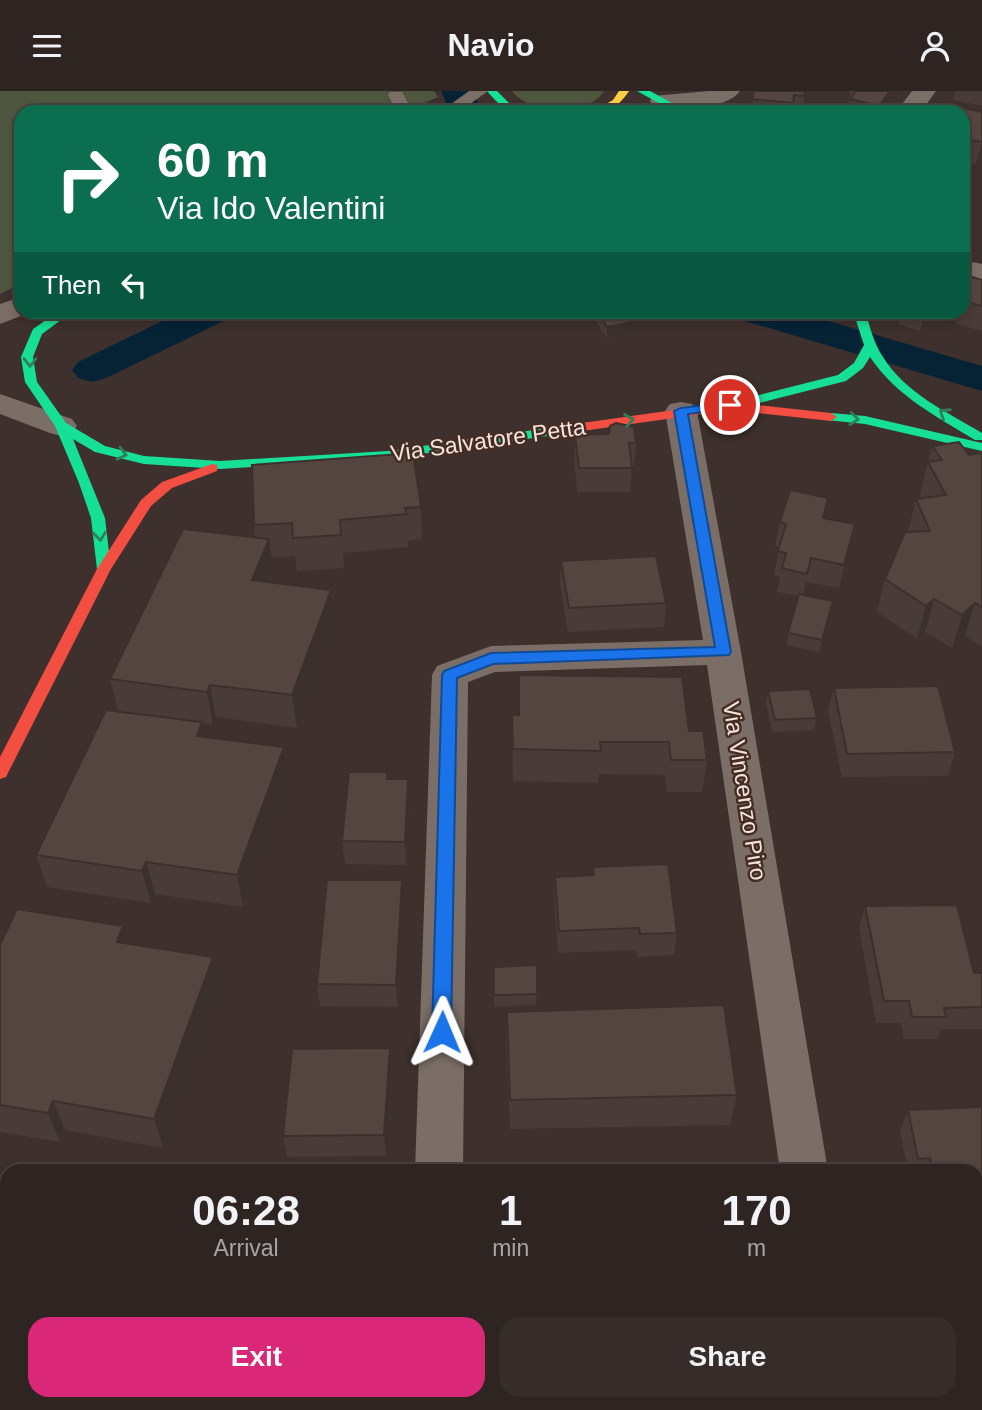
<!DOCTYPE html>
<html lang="en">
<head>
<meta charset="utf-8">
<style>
	body { margin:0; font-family:Helvetica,sans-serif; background:#362c2a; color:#f1f3f6; height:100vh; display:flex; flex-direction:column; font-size:26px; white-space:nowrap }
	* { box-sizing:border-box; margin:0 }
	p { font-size:23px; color:#a7a4a5 }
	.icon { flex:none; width:38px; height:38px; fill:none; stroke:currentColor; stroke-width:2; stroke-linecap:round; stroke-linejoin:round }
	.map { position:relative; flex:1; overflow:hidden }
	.drawer { position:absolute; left:0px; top:1073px; width:984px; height:247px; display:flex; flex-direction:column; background:#2e2421; border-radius:21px 21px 0 0; box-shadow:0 4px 10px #0003,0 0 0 2px #49413f }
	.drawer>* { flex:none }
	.guide { position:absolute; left:14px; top:14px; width:956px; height:214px; border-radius:21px; box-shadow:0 4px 10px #0003,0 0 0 2px #49413f; background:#0b6e4f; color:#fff; overflow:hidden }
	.pin { position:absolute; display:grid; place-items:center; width:60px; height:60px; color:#fff; margin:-30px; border:4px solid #fff; border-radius:50%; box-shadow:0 2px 7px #0007 }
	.me { position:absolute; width:77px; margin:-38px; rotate:1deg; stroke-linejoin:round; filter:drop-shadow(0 0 5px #0008) }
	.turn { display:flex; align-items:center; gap:24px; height:147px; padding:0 28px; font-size:32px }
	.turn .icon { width:91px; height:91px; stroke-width:2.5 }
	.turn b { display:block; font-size:49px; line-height:60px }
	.then { display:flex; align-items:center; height:66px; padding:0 28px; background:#0003; gap:14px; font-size:26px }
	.eta { display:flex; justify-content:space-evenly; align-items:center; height:119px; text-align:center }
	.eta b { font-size:42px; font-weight:700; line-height:49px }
	.primary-button { display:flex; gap:14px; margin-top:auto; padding:14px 28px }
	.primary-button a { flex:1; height:80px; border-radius:21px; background:#db2777; color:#fff; font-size:28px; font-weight:700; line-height:80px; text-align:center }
	.primary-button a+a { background:#362c2a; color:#f1f3f6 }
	header { display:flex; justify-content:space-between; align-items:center; height:91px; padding:0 28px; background:#2e2421; font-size:32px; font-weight:700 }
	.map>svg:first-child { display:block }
	.green { fill:#4e563f }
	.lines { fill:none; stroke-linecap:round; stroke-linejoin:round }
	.canal { fill:#062336; fill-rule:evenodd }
	.lane { fill:#7b6e67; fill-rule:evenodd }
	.street { fill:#7b6e67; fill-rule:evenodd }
	.fast { fill:#16e098; fill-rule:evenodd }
	.slow { fill:#ffcf43; fill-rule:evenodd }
	.jam { fill:#f24e42; fill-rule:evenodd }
	.wall { fill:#493b37 }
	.shaded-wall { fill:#3c302d }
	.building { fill:#554540; stroke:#3c302d; stroke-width:2 }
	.oneway { stroke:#307e58 }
	.route { fill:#1a73e8; stroke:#114b97; stroke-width:2 }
	.labels { text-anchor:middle; stroke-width:5; stroke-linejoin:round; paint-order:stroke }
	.street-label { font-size:23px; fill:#f5e5df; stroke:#462d24 }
</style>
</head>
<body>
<header><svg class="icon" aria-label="menu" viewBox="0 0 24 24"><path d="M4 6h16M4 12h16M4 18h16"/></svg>Navio<svg class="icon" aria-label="person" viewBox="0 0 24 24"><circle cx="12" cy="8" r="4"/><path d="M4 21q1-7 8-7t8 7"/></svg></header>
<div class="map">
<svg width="982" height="1319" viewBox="0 0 982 1319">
	<rect width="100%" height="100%" fill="#3e302c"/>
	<g class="green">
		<polygon points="0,0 434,0 438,6 403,21 21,21 21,193 0,203"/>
		<path d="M512,0H604C588,26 529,24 512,0Z"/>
	</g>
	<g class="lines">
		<g class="canal">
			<polygon points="441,0 473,0 482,21 450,21"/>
			<polygon points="183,220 234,220 228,228 106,287 92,291 78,287 72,279 78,271"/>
			<polygon points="732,220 794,220 982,275 982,300 738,228"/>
		</g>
		<g class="lane">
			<polygon points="469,0 488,0 459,21 440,21"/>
			<polygon points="390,1 402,1 413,21 397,21 388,4"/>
		</g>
		<g class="street">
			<path d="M709,0H740C727,19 674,20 653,15L650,10L653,5Z"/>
			<polygon points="912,0 936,0 921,21 896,21"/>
			<polygon points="962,169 982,173 982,189 962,185"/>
			<polygon points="21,206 21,220 31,221 0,233 0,213"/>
			<polygon points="0,303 72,328 77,335 72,342 61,345 50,342 0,323"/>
			<polygon points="681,311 692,313 697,320 741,561 828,1080 780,1080 707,574 495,581 468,591 463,1080 415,1080 432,584 437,575 491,555 703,549 665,320 670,313"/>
			<rect x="408" y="1312" width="52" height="7"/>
			<polygon points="815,1312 867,1312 868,1319 816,1319"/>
		</g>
		<g class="fast">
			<path d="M487,0H497L510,13L525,21C506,21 499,14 487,0Z"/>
			<polygon points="637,0 650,0 688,21 675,21"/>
			<polygon points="59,220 73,220 42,243 33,266 37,291 66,332 105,355 144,365 220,370 388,360 561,335 567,339 561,343 388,368 220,378 144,373 95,361 73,348 105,427 111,478 104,483 97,478 91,427 79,392 55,335 25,291 21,266 33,238"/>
			<path d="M853,220H865C870,236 874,253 883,266C905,302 947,321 982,342V349H975C936,325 896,305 870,266L863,277L846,290L759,312L755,311V305L838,284L854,272L864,254Z"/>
			<polygon points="831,322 865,325 982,352 982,360 865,333 826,329 826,323"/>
		</g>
		<path class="slow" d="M619,0H629C619,15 610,21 592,21L613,9Z"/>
		<g class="jam">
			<polygon points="730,311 831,322 837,326 831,330 730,319 561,343 555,339 561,335"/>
			<polygon points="212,373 217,374 217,380 172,397 151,415 111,478 8,682 6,686 0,688 0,666 97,478 141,409 162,391"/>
		</g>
	</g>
	<g class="wall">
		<polygon points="754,0 806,0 802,21 751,21"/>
		<polygon points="850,0 901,0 886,21 848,21 848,19 847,18"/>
		<polygon points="955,0 982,0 982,15 953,9"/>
		<polygon points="962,21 982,21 982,64 976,73 966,71 962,85"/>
		<polygon points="982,189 982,240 954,232 957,220 962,220 962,204"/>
		<polygon points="590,220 632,220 638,230 637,242 607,248"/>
		<polygon points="901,221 929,228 920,240 898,233"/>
		<polygon points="609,343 636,352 634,375 632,375 630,401 577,401 574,367 575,344"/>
		<polygon points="932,355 969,364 982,362 982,556 965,545 952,557 925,541 917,548 877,521 885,488 908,441 916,408 922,407 920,403"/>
		<polygon points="421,416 422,448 408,450 408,456 343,462 344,477 297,480 295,465 272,467 274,481 270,492 331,499 334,532 297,637 216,626 213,634 202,632 205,646 284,656 288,689 243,816 155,803 151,812 47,796 36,764 118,620 110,588 255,447 254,434"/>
		<polygon points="824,427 849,456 839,497 806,491 803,504 833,510 819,561 786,554 798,505 777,501 780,486 774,484 779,456 775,455 780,431"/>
		<polygon points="561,470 666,512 664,536 568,541 560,494"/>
		<polygon points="834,597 955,661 948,685 842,686 828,620"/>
		<polygon points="768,600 817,627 814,639 772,641 766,612"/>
		<polygon points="512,623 689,640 707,669 702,701 667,701 665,684 599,683 598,692 513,690"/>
		<polygon points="387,681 387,688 409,711 406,774 345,773 342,750"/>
		<polygon points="593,776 677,842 674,864 637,866 636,859 558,862 554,808 555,786 592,785"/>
		<polygon points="404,812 398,916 320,915 317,893"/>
		<polygon points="865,815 974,882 982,882 982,938 941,938 938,948 904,948 901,932 876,932 859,837"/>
		<polygon points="129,853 220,897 163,1057 65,1039 60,1051 0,1041 0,854"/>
		<polygon points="494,876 537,903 536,914 494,916"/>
		<polygon points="507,921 737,1004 730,1034 510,1038 506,951"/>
		<polygon points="390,957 392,978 386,1065 287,1066 283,1045"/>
		<polygon points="982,1016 982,1139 976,1139 976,1080 908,1080 900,1040 908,1019"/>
		<rect x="976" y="1158" width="6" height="147"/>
		<polygon points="881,1312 922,1312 919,1319 881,1319"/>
	</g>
	<g class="shaded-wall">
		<polygon points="890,0 901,0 886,21 877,21 878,16"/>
		<polygon points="982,51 982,64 976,73"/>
		<polygon points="968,62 963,84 962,85 962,72"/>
		<polygon points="928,220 931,220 929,228 920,240 923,228"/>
		<polygon points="638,230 637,242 607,248 607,236"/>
		<polygon points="269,448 274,481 257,522 252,489"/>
		<polygon points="331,499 334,532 297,637 292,604"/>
		<polygon points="934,508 925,541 917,548 926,515"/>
		<polygon points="975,512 965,545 952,557 962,524"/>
		<polygon points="210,594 216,626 213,634 207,601"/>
		<polygon points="202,631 209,664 197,645"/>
		<polygon points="284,656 288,689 243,816 237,784"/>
		<polygon points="408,688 409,711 406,774 405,751"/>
		<polygon points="146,771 155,803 151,812 142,780"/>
		<polygon points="402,789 404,812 398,916 396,894"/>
		<polygon points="123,835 133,866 117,851"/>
		<polygon points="213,866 220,897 163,1057 154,1028"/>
		<polygon points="390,957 392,978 386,1065 384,1044"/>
		<polygon points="53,1010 65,1039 60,1051 48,1022"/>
		<polygon points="37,1312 65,1312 62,1319 35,1319"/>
	</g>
	<g class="building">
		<polygon points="754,0 805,0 804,5 794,4 793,12 752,8"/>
		<polygon points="856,0 890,0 878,16 870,14 872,13 850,8"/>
		<polygon points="947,13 982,21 982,51 962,47 962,21 942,21"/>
		<polygon points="811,17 834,21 808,21"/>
		<polygon points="962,60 968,62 962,72"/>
		<polygon points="972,186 982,189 982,215 962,210 962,204"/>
		<polygon points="598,220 632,220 638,230 607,236"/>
		<polygon points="901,220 928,220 923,228 901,221"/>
		<polygon points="616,332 634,336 636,352 629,352 632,377 579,377 575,344 609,343 610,335"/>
		<polygon points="959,351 969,364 982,362 982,516 975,512 962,524 934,508 926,515 885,488 905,441 930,440 916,408 946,404 928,371 942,369 932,355"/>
		<polygon points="413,362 421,416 405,417 407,423 340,429 341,444 293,447 292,432 254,434 252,374"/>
		<polygon points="790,399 828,407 823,427 855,433 844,474 811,467 807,483 782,477 786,462 778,460 786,433 780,431"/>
		<polygon points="183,438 269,448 252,489 331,499 292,604 210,594 207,601 110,588"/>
		<polygon points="656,465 666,512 569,517 561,470"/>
		<polygon points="799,503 833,510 822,549 788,542"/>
		<polygon points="519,584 682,586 689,640 703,640 707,669 671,669 669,651 600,651 601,660 513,658 512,623 519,624"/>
		<polygon points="938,595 955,661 847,663 834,597"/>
		<polygon points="810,598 817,627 775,629 768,600"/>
		<polygon points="106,619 202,631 197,645 284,656 237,784 146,771 142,780 36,764"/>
		<polygon points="349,681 387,681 387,688 408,688 405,751 342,750"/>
		<polygon points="668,773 677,842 640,843 639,837 559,840 555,786 594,784 593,776"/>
		<polygon points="327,789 402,789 396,894 317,893"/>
		<polygon points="957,814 974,882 982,882 982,916 944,917 946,926 912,926 909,910 884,910 865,815"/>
		<polygon points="17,818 123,835 117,851 213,866 154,1028 53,1010 48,1022 0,1014 0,854"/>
		<polygon points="537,874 537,903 494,904 494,876"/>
		<polygon points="724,914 737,1004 510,1009 507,921"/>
		<polygon points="390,957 384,1044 283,1045 292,958"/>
		<polygon points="982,1016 982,1120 976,1120 976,1080 933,1080 930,1067 918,1068 908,1019"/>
		<rect x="976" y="1158" width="6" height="123"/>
		<polygon points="0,1186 7,1187 7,1312 37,1312 35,1319 0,1319"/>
		<rect x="672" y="1312" width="84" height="7"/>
		<polygon points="611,1316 611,1319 506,1319 506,1317"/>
	</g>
	<defs><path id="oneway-chevron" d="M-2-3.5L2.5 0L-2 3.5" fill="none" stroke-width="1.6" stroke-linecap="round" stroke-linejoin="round" transform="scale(1.75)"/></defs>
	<g class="oneway">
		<use href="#oneway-chevron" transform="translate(30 271) rotate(90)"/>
		<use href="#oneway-chevron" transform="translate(944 322) rotate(-147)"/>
		<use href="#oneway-chevron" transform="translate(854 328) rotate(7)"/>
		<use href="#oneway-chevron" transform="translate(629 329) rotate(-9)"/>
		<use href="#oneway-chevron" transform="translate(122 363) rotate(14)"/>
		<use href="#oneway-chevron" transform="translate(100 445) rotate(84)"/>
	</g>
	<polygon class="route" points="730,311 734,312 734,317 688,323 731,561 729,564 493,573 457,587 451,941 448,947 442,949 435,947 432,941 442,584 444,580 491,562 715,556 674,320 681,317"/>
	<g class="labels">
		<g class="street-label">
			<text transform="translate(488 349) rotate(-8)" y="8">Via Salvatore Petta</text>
			<text transform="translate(745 700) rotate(81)" y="8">Via Vincenzo Piro</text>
		</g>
	</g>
</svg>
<div class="pin" style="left:730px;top:314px;background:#d93025"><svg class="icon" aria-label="arrive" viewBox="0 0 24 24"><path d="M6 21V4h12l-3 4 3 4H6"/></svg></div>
<svg class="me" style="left:442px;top:941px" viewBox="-20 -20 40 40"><path d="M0-17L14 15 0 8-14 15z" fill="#1a73e8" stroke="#fff" stroke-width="4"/></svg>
<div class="guide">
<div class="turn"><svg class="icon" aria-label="right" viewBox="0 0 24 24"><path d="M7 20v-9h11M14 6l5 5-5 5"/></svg><div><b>60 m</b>Via Ido Valentini</div></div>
<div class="then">Then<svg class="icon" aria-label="left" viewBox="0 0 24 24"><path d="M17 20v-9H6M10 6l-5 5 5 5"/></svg></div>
</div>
<section class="drawer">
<div class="eta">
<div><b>06:28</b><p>Arrival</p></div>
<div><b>1</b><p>min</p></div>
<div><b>170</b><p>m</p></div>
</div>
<div class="primary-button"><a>Exit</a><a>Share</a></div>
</section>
</div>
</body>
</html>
